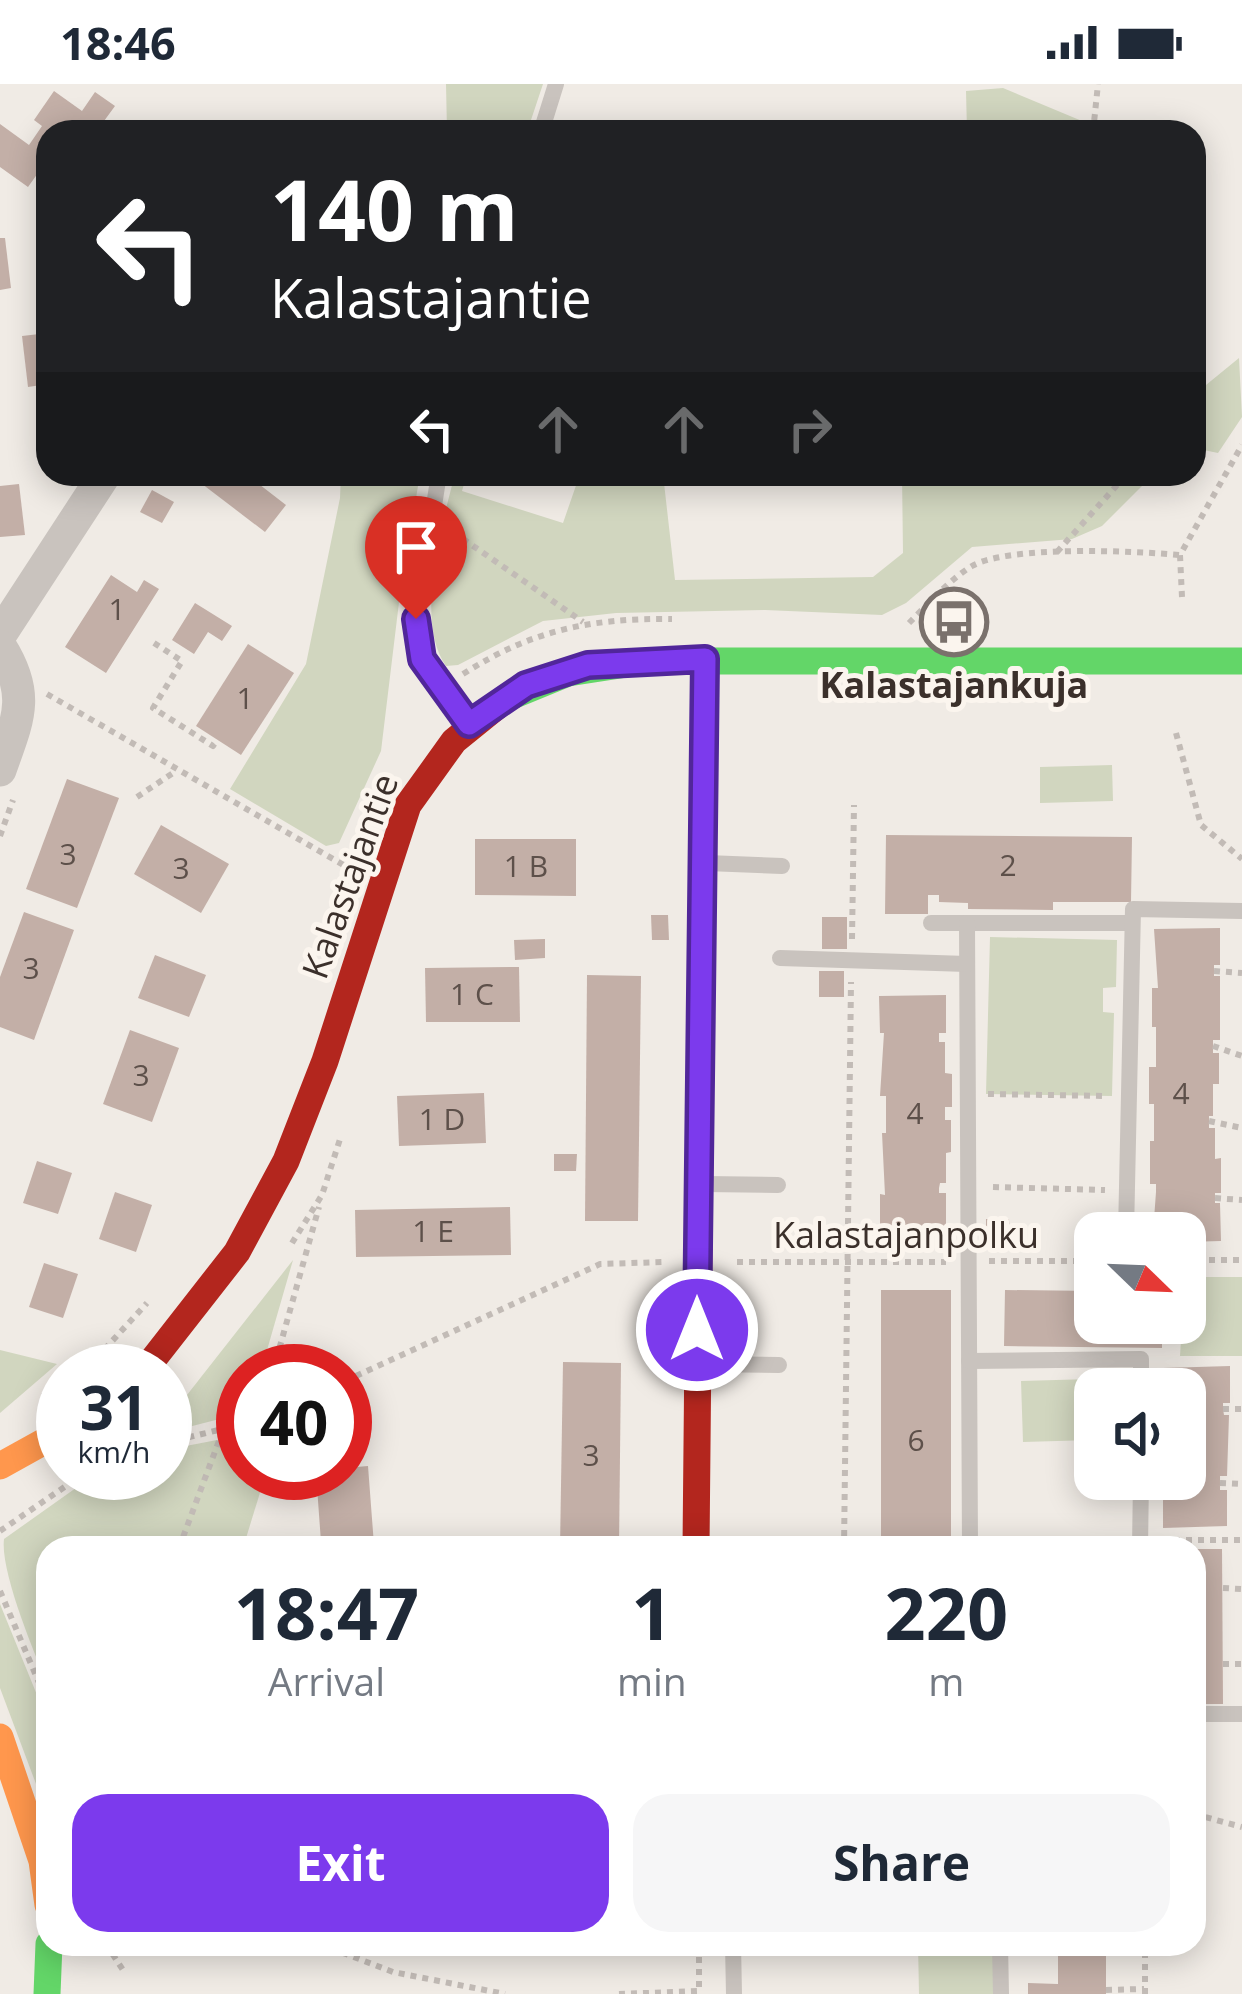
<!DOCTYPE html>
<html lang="en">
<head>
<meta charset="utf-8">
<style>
	body { margin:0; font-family:"Open Sans",sans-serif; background:#f6f6f7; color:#1f2937; height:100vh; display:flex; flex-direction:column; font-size:45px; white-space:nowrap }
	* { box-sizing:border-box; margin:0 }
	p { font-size:39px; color:#747a83 }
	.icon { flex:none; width:66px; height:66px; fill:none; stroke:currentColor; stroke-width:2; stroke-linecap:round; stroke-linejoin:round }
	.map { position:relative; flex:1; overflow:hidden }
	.panel { position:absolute; left:36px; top:1452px; width:1170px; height:420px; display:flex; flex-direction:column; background:#fff; border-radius:36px; box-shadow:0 6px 30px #0003 }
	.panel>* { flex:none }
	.guide { position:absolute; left:36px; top:36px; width:1170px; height:366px; border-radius:36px; box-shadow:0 6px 30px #0003; background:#202124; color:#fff; overflow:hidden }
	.needle { width:78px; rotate:113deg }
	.fabs { position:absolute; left:1074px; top:1128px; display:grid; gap:24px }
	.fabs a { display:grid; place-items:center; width:132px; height:132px; border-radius:24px; background:#fff; box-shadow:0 6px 30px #0003; font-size:60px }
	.speed { position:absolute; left:36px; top:1260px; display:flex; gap:24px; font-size:60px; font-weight:700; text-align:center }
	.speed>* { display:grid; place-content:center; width:156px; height:156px; border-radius:50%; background:#fff; box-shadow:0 6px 30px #0003; line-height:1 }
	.speed small { font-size:30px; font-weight:400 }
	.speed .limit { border:18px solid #d22; background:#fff; color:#111 }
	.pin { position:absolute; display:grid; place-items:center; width:102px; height:102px; color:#fff; margin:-123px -51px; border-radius:50% 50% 50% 0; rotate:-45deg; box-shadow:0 0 12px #0007 }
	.pin .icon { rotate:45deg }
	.me { position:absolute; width:132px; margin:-66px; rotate:0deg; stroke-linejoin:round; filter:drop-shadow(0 0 9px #0008) }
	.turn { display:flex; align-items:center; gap:42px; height:252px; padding:0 36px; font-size:54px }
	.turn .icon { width:156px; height:156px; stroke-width:2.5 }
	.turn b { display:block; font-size:84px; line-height:102px }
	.lanes { display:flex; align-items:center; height:114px; padding:0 36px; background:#0003; justify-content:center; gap:60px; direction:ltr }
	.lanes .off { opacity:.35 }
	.eta { display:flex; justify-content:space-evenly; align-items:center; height:204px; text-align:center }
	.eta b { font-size:72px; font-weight:700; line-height:84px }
	.action { display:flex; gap:24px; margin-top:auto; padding:24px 36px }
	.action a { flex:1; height:138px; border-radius:36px; background:#7c3aed; color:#fff; font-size:48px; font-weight:700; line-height:138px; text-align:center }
	.action a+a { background:#f6f6f7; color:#1f2937 }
	.status { display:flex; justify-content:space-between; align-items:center; height:84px; padding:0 60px; background:#fff; direction:ltr }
	.status svg { height:33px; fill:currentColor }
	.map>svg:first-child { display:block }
	.green { fill:#d1d6bf }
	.building { fill:#c3afa7 }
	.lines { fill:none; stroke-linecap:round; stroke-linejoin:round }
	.path { stroke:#c2bbb6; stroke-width:6; stroke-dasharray:6 6; stroke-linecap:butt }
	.lane { stroke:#c9c3be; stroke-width:16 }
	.street { stroke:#c9c3be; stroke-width:33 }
	.fast { stroke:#63d668; stroke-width:27 }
	.slow { stroke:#ff974d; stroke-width:27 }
	.jam { stroke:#b3261e; stroke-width:27 }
	.route-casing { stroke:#51269a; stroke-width:30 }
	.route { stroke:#7c3aed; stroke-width:21 }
	.labels { text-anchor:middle; stroke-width:10; stroke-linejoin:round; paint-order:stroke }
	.number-label { font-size:30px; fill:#5d504a }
	.poi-label { font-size:36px; font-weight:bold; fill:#3b302b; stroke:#fbf5ee }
	.street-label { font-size:36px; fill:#3b302b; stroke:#fbf5ee }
</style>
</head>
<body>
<div class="status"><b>18:46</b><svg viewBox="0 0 49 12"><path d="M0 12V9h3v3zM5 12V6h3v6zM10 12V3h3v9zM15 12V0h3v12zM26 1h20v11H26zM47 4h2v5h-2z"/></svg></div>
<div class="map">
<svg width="1242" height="1910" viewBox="0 0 1242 1910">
	<rect width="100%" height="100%" fill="#f0ebe5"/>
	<g class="green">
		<polygon points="446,0 543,0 527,48 447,48"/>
		<polygon points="1003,4 1082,37 1081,48 967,48 966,7"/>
		<polygon points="1239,274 1242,333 1218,369 1194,364 1194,297 1206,301"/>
		<polygon points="341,390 420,390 400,510 381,667 339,759 326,762 230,705 306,580 340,414"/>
		<path d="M455,390H467L462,407L563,439L580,390H663L675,496L873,493L903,469L902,390H1174L1167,401L1147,397L1102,442L1072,455L972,463L906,519L882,531L765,526L616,529L543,537L458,581L446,582C414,537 442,440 455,390Z"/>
		<polygon points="1112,681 1113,717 1040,719 1040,683"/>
		<polygon points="990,853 1117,856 1116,903 1103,904 1103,928 1114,929 1112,1012 986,1010"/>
		<polygon points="293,1176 261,1287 243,1287 243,1329 165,1349 165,1339"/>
		<polygon points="1185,1193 1242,1193 1242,1272 1180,1272"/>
		<polygon points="0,1266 57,1280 0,1329"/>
		<polygon points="1091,1295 1092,1356 1023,1358 1021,1297"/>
		<path d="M243,1351V1389H266L243,1464H48V1602C34,1568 0,1487 4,1455L97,1389H165V1366Z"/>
		<polygon points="0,1520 48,1638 48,1732 0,1604"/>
		<polygon points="918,1860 993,1860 994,1910 919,1910"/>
	</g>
	<g class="building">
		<polygon points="54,7 82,27 95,8 115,22 96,48 48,48 48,75 28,103 0,83 0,40 29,61 42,42 34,36"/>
		<polygon points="0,154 5,154 11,204 0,206"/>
		<polygon points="48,249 48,300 28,303 22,252"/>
		<polygon points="189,390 246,390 286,421 265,448"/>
		<polygon points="19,400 25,451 0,453 0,402"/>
		<polygon points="152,406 174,418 162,439 140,428"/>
		<polygon points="111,491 137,508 144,496 159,505 106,589 65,563"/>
		<polygon points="195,519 232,542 222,557 208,548 194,570 172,556"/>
		<polygon points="248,560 294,589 241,671 196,642"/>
		<polygon points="67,695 119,714 77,824 26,805"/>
		<polygon points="161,741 229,780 201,829 134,790"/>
		<polygon points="886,751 1132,753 1131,818 1053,818 1053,826 968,825 968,819 939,818 939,811 928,811 928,830 885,830"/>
		<polygon points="475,755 576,755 576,812 475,811"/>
		<polygon points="24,828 74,846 34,956 0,943 0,893"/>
		<polygon points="651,831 668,831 669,856 652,856"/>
		<rect x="822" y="833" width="25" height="32"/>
		<polygon points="1220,844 1220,881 1214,881 1214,892 1220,892 1220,956 1213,956 1213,969 1219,969 1219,1000 1213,1000 1213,1032 1209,1032 1209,1044 1215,1044 1215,1075 1221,1074 1221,1109 1215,1109 1215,1119 1220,1119 1221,1157 1185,1158 1185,1149 1153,1149 1156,1108 1156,1100 1150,1100 1150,1057 1154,1057 1154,1020 1149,1020 1149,983 1156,983 1156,943 1152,943 1152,904 1158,904 1154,845"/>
		<polygon points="545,855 545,874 515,876 514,856"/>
		<polygon points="155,871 206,891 189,933 138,914"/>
		<polygon points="519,883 520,938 426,938 425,884"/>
		<rect x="819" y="887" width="25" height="26"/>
		<polygon points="587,891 641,892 638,1137 585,1137"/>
		<polygon points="946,911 946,949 939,949 939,958 945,958 945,989 952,990 952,1023 945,1023 945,1036 951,1036 951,1068 946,1069 946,1099 940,1099 939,1104 939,1109 946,1109 946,1150 880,1151 880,1110 885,1111 882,1049 886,1049 886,1012 880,1012 884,949 880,949 879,912"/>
		<polygon points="130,946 179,964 152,1038 103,1020"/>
		<polygon points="484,1009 486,1059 399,1062 397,1012"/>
		<polygon points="554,1070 577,1070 576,1087 554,1087"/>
		<polygon points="37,1077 72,1089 58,1130 23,1119"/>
		<polygon points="115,1108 152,1121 136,1168 99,1155"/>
		<polygon points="510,1123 511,1171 356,1173 355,1126"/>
		<polygon points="986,1135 1009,1135 1010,1159 986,1159"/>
		<polygon points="1088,1135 1112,1135 1112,1149 1095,1149 1095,1159 1088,1159"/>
		<polygon points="44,1179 78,1190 63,1234 29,1223"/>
		<rect x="881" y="1206" width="70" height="258"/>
		<polygon points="1005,1206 1095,1207 1095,1239 1162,1239 1162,1264 1004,1262"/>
		<polygon points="563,1278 621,1279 619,1464 560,1464"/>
		<polygon points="1230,1282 1230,1319 1223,1319 1223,1325 1224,1331 1229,1331 1227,1392 1220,1392 1220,1406 1227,1406 1227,1442 1163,1444 1163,1395 1185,1395 1185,1305 1163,1305 1163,1284"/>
		<polygon points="368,1382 374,1461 301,1464 301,1460 321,1458 316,1389 345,1389 345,1384"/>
		<polygon points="1194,1465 1222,1465 1223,1620 1194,1620"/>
		<polygon points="1058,1860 1106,1860 1106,1910 1028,1910 1028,1899 1058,1900"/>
	</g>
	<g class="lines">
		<g class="path">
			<polyline points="1093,48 1098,0"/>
			<polyline points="453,448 583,538"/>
			<polyline points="1057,468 1127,390"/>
			<polyline points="1182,513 1180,471 1242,361"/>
			<path d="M909,539C928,520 949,496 972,482C1009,461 1136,467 1180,471"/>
			<polyline points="154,559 182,577 153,624 213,662 217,656"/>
			<path d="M463,590C532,546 591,534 672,535"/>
			<polyline points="47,610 347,783"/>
			<polyline points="1176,649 1201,741 1242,775"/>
			<polyline points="137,713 176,687"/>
			<polyline points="0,752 13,716"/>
			<polyline points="852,855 854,721"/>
			<polyline points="1214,887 1242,889"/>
			<polyline points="1213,962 1242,972"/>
			<polyline points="988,1010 1107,1012"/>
			<polyline points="1209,1037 1242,1044"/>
			<polyline points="993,1103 1105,1106"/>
			<polyline points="1215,1114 1242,1116"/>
			<polyline points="292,1159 322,1111 341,1052"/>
			<polyline points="1185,1176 1242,1176"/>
			<polyline points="989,1177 1095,1177"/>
			<polyline points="737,1178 946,1178"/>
			<polyline points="76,1287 102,1268 147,1219"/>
			<polyline points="273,1287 319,1123"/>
			<polyline points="345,1297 600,1180 664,1178"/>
			<polyline points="43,1312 63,1297"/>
			<polyline points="1223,1325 1242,1325"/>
			<polyline points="165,1359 243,1340"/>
			<polyline points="1220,1399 1242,1400"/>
			<polyline points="0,1447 85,1389"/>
			<polyline points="1162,1456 1242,1456"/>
			<polyline points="179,1464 223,1346"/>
			<polyline points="844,1464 851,898"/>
			<polyline points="1223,1504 1242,1505"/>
			<polyline points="0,1507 48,1620"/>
			<polyline points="1223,1580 1242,1580"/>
			<polyline points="1194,1730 1242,1743"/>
			<polyline points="106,1860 123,1886"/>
			<polyline points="320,1860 393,1888 505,1910"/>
			<polyline points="1106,1906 1144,1905"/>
			<polyline points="619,1910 699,1907 699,1860"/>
			<polyline points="1145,1910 1145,1860"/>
		</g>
		<g class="lane">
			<polyline points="541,48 556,0"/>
			<polyline points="439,390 416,535 422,575 469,640"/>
			<polyline points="707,779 782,782"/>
			<polyline points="931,839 1132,839"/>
			<polyline points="967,839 970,1464"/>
			<polyline points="780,874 967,880"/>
			<polyline points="704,1100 778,1101"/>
			<polyline points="1126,1149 1133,825 1242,827"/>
			<polyline points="969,1277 1141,1275 1141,1305"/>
			<polyline points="698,1280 779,1281"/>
			<polyline points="1140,1464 1141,1395"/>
			<polyline points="1194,1630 1242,1630"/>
			<polyline points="733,1860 734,1910"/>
			<polyline points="1000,1860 1001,1910"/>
		</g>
		<g class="street">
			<polyline points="0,551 105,390"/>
			<path d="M0,562C31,611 18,635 0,686"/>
		</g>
		<g class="fast">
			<polyline points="507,614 568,589 646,577 1242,577"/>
			<polyline points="703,748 705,575"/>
			<polyline points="47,1910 49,1860"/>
		</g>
		<g class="slow">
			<polyline points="0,1382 63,1347"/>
			<polyline points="0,1653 42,1777 48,1821"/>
		</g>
		<g class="jam">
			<polyline points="144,1287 237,1168 286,1077 325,977 408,721 454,657 507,614"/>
			<polyline points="696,1464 703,748"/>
		</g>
	</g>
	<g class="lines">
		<defs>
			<polyline id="route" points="416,535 422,575 469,640 526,601 588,581 705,575 697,1246"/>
		</defs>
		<use href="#route" class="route-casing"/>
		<use href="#route" class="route"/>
	</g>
	<defs>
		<symbol id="bus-ring" viewBox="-11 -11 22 22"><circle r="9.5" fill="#fbf5ee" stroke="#7a716c" stroke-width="1.5"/><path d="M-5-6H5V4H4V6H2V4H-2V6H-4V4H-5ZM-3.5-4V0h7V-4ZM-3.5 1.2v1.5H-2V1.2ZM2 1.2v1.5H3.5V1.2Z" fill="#7a716c"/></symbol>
	</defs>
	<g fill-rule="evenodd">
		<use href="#bus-ring" x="916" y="500" width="76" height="76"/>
	</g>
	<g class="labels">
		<g class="number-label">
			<text x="117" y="536">1</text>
			<text x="245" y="625">1</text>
			<text x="68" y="781">3</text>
			<text x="1008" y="792">2</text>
			<text x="526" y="793">1 B</text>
			<text x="181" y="795">3</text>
			<text x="31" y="895">3</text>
			<text x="472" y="921">1 C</text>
			<text x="141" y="1002">3</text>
			<text x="1181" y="1020">4</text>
			<text x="915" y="1040">4</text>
			<text x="442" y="1046">1 D</text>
			<text x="433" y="1158">1 E</text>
			<text x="916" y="1367">6</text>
			<text x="591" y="1382">3</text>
		</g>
		<g class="poi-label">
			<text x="954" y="614">Kalastajankuja</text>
		</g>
		<g class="street-label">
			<text transform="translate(350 792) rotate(-70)" y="13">Kalastajantie</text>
			<text x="906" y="1164">Kalastajanpolku</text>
		</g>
	</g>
</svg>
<div class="fabs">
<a><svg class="needle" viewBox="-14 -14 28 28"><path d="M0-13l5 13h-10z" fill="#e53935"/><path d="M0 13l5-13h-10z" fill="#747a83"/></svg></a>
<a><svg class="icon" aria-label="sound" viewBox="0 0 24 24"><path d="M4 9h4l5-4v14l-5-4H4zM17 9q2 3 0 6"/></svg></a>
</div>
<div class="speed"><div>31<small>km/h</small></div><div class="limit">40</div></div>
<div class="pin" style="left:416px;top:535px;background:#d93025"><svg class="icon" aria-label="arrive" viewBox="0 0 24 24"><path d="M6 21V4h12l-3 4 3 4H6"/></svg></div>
<svg class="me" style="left:697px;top:1246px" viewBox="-20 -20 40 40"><circle r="17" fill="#7c3aed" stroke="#fff" stroke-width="3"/><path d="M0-11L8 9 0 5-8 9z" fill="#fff"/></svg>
<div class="guide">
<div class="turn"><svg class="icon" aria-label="left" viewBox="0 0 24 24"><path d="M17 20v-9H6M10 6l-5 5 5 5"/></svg><div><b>140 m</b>Kalastajantie</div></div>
<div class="lanes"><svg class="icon" aria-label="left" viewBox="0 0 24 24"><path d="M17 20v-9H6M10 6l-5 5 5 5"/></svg><svg class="icon off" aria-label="ahead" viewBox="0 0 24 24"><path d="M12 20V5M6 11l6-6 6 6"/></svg><svg class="icon off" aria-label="ahead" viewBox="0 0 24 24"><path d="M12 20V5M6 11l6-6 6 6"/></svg><svg class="icon off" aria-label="right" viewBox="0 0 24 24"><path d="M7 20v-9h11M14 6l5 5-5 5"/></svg></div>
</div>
<section class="panel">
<div class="eta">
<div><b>18:47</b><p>Arrival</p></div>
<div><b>1</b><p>min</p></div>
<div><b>220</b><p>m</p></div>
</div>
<div class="action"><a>Exit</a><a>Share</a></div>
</section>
</div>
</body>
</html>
